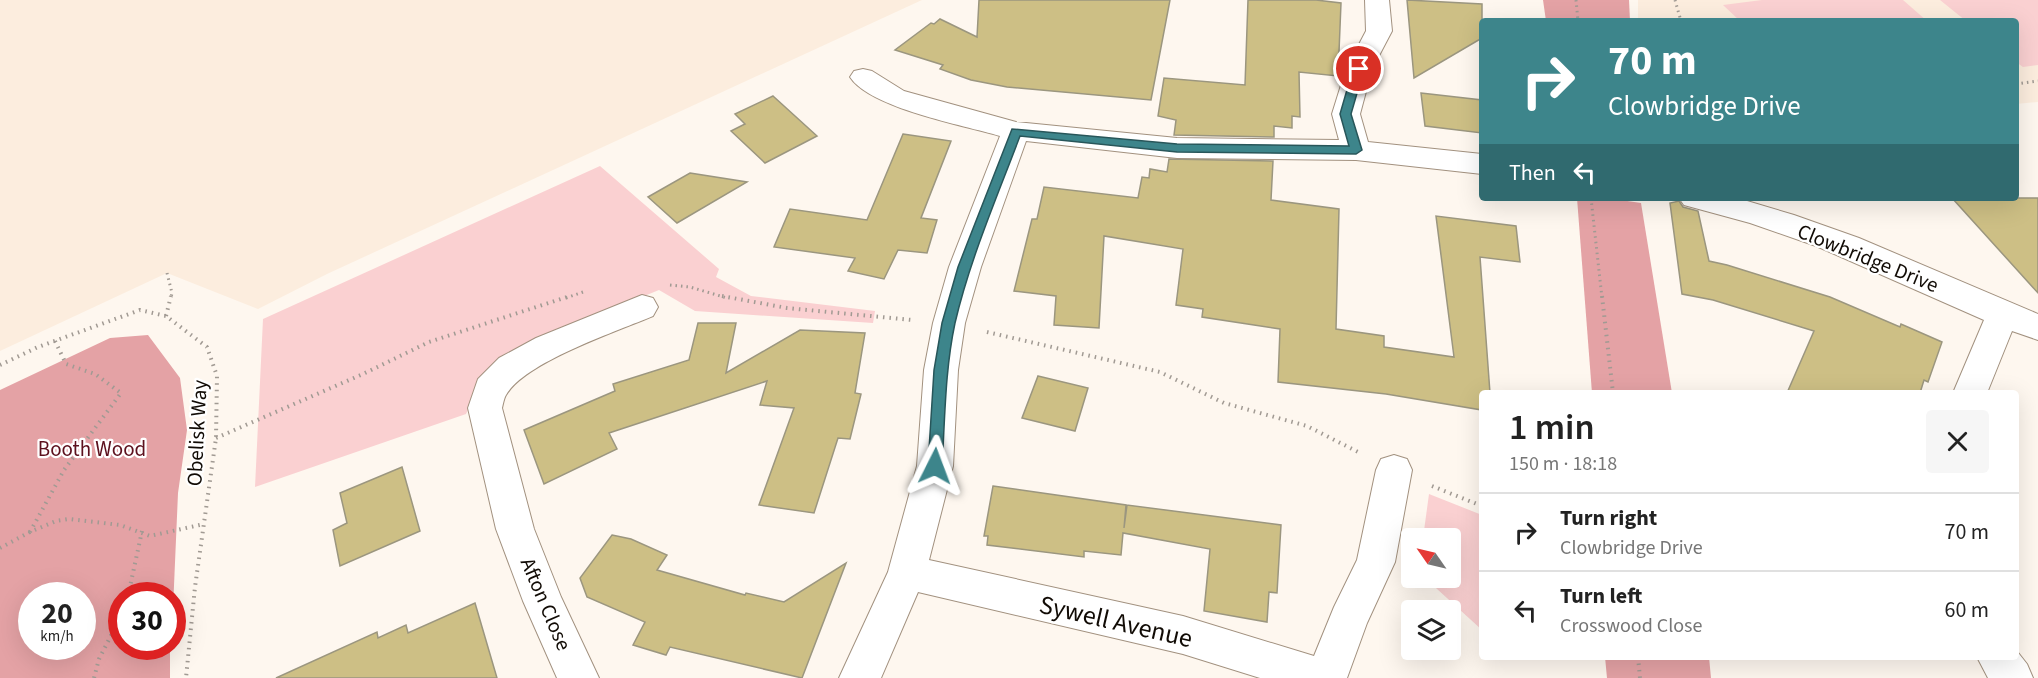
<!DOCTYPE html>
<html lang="en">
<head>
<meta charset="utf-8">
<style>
	body { margin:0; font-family:"Source Sans 3",sans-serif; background:#f6f6f6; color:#222; height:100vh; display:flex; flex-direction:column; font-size:22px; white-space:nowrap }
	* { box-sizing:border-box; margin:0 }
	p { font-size:20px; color:#767676 }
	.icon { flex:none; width:33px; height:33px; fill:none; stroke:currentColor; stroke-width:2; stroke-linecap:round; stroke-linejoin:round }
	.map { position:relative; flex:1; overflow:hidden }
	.panel { position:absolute; left:1479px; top:390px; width:540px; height:270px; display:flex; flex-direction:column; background:#fff; border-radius:6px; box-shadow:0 6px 24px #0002 }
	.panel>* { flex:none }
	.banner { position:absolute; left:1479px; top:18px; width:540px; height:183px; border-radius:6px; box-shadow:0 6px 24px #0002; background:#3d858b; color:#fff; overflow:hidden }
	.needle { width:39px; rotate:304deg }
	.fabs { position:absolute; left:1401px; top:528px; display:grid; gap:12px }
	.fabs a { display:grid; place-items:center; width:60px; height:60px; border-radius:6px; background:#fff; box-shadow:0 6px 24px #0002; font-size:30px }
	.speed { position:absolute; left:18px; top:582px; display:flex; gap:12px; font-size:30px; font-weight:700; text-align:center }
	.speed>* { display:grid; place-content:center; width:78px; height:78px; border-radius:50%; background:#fff; box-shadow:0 6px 24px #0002; line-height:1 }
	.speed small { font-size:15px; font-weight:400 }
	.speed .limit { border:9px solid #d22; background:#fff; color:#111 }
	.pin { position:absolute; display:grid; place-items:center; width:51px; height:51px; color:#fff; margin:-26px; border:3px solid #fff; border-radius:50%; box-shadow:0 2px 6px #0007 }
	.me { position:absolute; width:66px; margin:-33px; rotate:3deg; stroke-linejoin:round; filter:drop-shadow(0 0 4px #0008) }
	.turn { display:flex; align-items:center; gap:21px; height:126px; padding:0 30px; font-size:27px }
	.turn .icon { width:78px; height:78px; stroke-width:2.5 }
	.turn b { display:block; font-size:42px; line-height:51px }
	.then { display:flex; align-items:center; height:57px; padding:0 30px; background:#0003; gap:12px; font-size:22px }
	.round { display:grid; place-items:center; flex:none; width:63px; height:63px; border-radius:6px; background:#f6f6f6 }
	.headline { display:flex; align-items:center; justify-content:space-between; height:102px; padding:0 30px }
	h1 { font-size:36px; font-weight:600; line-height:45px }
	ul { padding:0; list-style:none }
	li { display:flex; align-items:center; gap:18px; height:78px; padding:0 30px; border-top:2px solid #e0e0e0 }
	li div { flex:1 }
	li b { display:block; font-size:22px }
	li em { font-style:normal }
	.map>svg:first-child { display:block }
	.built { fill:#fcedde }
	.green { fill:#fad0d1 }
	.forest { fill:#e4a2a5; fill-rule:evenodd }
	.building { fill:#cdbf85; stroke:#9b967f; stroke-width:1.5 }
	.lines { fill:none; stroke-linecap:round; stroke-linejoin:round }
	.minor-casing { stroke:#a2917f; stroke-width:2 }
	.path-far1 { stroke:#a19a93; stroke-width:3; stroke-dasharray:1.5 4; stroke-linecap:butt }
	.path { stroke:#a19a93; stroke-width:4; stroke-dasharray:1.5 5; stroke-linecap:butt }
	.minor { fill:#fff; fill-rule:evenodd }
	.route { fill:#3d858b; stroke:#28565a; stroke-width:1.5 }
	.labels { text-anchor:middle; stroke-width:4.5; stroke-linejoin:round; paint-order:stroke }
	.street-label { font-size:21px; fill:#110b05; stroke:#fff }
	.park-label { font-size:21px; fill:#5d111e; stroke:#fff }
	.near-street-label { font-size:26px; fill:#110b05; stroke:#fff }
</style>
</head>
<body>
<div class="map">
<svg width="2038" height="678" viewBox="0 0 2038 678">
	<rect width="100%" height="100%" fill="#fef7ef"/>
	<g class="built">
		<polygon points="0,0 922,0 327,274 258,309 167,273 0,351"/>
		<polygon points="1638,0 2038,0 2038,102 2016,104 2016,21 1638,21"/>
	</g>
	<g class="green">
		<polygon points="1762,0 1903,0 1927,21 1740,21 1723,5"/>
		<polygon points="1940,0 2038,0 2038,65 2023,67 2016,62 2016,21 1966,21"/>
		<polygon points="600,166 719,269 716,277 751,296 875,311 873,323 695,311 659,290 627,303 480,385 466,414 255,487 263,319"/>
		<polygon points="1429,494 1482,515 1482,630 1425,578 1450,578 1450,538 1423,538"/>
	</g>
	<g class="forest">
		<polygon points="1543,0 1629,0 1630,21 1546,21"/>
		<polygon points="1577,198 1607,198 1641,203 1672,393 1592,393"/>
		<path d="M148,335L180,378L187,430L178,493L173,609L172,596H122V646L170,647V678H0V390L110,338ZM32,596H82V646H32Z"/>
		<polygon points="1605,657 1709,657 1711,678 1607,678"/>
	</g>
	<g class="building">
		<polygon points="979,0 1170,0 1151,100 1007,87 971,80 940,69 943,65 895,50 931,23 934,24 940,19 977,37"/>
		<polygon points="1248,0 1316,0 1341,3 1338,76 1299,72 1300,117 1292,116 1292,128 1274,126 1274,137 1174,135 1176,120 1158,116 1164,78 1245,85"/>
		<polygon points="1407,0 1482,4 1482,38 1414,78"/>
		<polygon points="1421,93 1482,100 1482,133 1425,126"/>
		<polygon points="773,96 817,136 765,163 731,131 745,124 735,114"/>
		<polygon points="903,134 951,141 921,218 937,220 927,253 898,250 884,279 848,271 855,258 774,247 790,209 867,220"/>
		<polygon points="1169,159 1273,161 1271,200 1339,209 1336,329 1384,336 1384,347 1454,357 1436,216 1516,226 1520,262 1480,257 1490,393 1482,393 1482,410 1386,394 1278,382 1280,329 1202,317 1203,309 1176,305 1183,249 1104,236 1099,328 1054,325 1056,296 1014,291 1032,219 1037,219 1044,187 1138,198 1142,177 1149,178 1150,169 1167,172"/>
		<polygon points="690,173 747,182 677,223 648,197"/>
		<polygon points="1952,198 2038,198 2038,293"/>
		<polygon points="1679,201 1683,207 1698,211 1709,261 1727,265 1830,297 1900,327 1901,324 1942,342 1928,382 1924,380 1920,393 1787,393 1814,331 1713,300 1682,294 1670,203"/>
		<polygon points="698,323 736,323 726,373 800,330 865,333 855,393 861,394 850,439 838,438 814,513 759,505 794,408 760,405 767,381 609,433 617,449 544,484 524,430 615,391 613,384 689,360"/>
		<polygon points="1038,376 1088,388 1075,431 1022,418"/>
		<polygon points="402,467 420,531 340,566 333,530 347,523 340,493"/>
		<polygon points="993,486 1126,505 1124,528 1127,505 1281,525 1277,593 1269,592 1267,622 1204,611 1210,549 1123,533 1121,555 1084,551 1084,557 987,545 988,536 984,536"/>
		<polygon points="612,535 631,539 667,555 657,570 745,595 746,593 784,602 846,563 802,678 670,647 666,655 633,645 645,622 587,597 580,578"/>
		<polygon points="475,603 497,678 276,678 377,632 378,638 406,625 408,633"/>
	</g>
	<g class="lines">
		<defs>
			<g id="minor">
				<path d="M1365,0H1389L1392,31L1372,69L1360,114L1368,142L1482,154V174L1356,160L1177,158L1026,141L981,267L965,323L958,370L953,466L929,560L1183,616L1314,656L1334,607L1357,560L1376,470L1381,459L1394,455L1407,459L1412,470L1395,562L1367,623L1347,678H1260L1183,654L918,592L881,678H839L888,572L917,466L924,370L933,323L949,267L1000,136C963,125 870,108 850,77L854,71L863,69L872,71L904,91L1016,122L1177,138L1339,140L1332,114L1346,69L1366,31Z"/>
				<polygon points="1679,198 1737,198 1794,215 1859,238 2038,314 2038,340 2012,331 1987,393 1953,393 1984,320 1816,246 1750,223 1684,205"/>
				<path d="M642,295L653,298L658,307L653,316C618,331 525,362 506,395C504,398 503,404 502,408L534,529L561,597L599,678H557L523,601L496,529L468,408L478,379L499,358L536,338Z"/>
				<polygon points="2016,650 2027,664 2033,678 1988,678 1977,657 2016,657"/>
			</g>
		</defs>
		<use href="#minor" class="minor-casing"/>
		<g class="path-far1">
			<polyline points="1576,0 1578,21"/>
			<polyline points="1675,0 1681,21"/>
			<polyline points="2016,84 2038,81"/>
			<polyline points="1591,198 1602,298"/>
			<polyline points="167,273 172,293 171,298"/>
			<polyline points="670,285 690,287 727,298"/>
			<polyline points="566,298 583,292"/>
		</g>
		<g class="path">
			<polyline points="722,296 787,308 912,320"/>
			<polyline points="1602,296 1613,393"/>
			<polyline points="166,316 171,296"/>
			<polyline points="987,332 1160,372 1224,403 1307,426 1360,453"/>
			<polyline points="55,341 66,364 95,374 121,393 64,470 30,532 56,521 69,519 120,525 150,536 204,524"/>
			<polyline points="0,365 38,347 140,310 166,316 207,347 217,376 216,438 195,587 186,678"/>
			<polyline points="216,438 363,374 429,342 570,296"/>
			<polyline points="1432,486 1482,506"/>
			<polyline points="0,548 30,532"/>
			<polyline points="128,596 142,531"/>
			<polyline points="1638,657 1640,678"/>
			<polyline points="94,678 99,659 122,614"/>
		</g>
		<use href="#minor" class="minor"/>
	</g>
	<path class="route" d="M1359,66L1364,69L1351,114L1362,150L1356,154L1177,152L1020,136C997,197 970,259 955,323C945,370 945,418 942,466L940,470L935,472L930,470L928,466L934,370L942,323L958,267L1012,129L1177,144L1349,146L1340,114L1353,69Z"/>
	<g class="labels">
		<g class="street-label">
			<text transform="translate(1868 258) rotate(22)" y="7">Clowbridge Drive</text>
			<text transform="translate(197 433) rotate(-87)" y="7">Obelisk Way</text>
			<text transform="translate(546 604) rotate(67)" y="7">Afton Close</text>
		</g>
		<g class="park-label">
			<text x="92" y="456">Booth Wood</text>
		</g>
		<g class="near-street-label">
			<text transform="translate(1116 621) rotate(13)" y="9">Sywell Avenue</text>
		</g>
	</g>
</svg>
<div class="fabs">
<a><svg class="needle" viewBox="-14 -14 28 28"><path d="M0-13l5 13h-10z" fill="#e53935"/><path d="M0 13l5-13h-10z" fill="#767676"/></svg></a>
<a><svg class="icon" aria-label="layers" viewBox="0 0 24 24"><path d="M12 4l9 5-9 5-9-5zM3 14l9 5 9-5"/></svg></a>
</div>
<div class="speed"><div>20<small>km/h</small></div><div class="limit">30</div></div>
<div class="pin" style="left:1359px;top:69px;background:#d93025"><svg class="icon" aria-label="arrive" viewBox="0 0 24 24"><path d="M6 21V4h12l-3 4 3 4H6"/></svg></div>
<svg class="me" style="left:935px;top:466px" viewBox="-20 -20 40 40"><path d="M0-17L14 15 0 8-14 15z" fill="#3d858b" stroke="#fff" stroke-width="4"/></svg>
<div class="banner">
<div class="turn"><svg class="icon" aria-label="right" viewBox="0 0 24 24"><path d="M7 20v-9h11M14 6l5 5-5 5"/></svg><div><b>70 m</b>Clowbridge Drive</div></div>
<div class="then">Then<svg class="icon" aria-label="left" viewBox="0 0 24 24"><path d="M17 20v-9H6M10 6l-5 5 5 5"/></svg></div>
</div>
<section class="panel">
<div class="headline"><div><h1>1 min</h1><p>150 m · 18:18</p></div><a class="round"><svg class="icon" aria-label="close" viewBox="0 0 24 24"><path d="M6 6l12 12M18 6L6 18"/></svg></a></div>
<ul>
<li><svg class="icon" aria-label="right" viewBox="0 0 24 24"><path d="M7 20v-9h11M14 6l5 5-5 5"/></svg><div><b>Turn right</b><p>Clowbridge Drive</p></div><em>70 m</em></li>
<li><svg class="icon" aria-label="left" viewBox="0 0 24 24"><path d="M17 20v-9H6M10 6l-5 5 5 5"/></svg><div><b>Turn left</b><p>Crosswood Close</p></div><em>60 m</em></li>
</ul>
</section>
</div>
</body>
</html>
